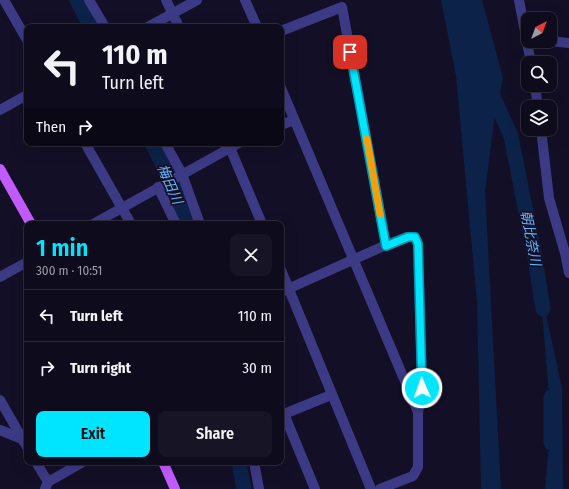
<!DOCTYPE html>
<html lang="en">
<head>
<meta charset="utf-8">
<style>
	body { margin:0; font-family:"Fira Sans Condensed","Noto Sans JP",sans-serif; background:#171425; color:#f1f3f6; height:100vh; display:flex; flex-direction:column; font-size:15px; white-space:nowrap }
	* { box-sizing:border-box; margin:0 }
	p { font-size:13px; color:#9b9ba3 }
	.icon { flex:none; width:22px; height:22px; fill:none; stroke:currentColor; stroke-width:2; stroke-linecap:round; stroke-linejoin:round }
	.map { position:relative; flex:1; overflow:hidden }
	.panel { position:absolute; left:24px; top:221px; width:260px; height:244px; display:flex; flex-direction:column; background:#0e0b1c; border-radius:8px; box-shadow:0 4px 16px #0002,0 0 0 1px #2e2b3b }
	.panel>* { flex:none }
	.top-card { position:absolute; left:24px; top:24px; width:260px; height:122px; border-radius:8px; box-shadow:0 4px 16px #0002,0 0 0 1px #2e2b3b; background:#0e0b1c; color:#f1f3f6; overflow:hidden }
	.needle { width:26px; rotate:41deg }
	.fabs { position:absolute; left:521px; top:12px; display:grid; gap:8px }
	.fabs a { display:grid; place-items:center; width:36px; height:36px; border-radius:8px; background:#0e0b1c; box-shadow:0 4px 16px #0002,0 0 0 1px #2e2b3b; font-size:20px }
	.pin { position:absolute; display:grid; place-items:center; width:34px; height:34px; color:#fff; margin:-17px; border-radius:8px; box-shadow:0 2px 6px #0006 }
	.me { position:absolute; width:44px; margin:-22px; rotate:358deg; stroke-linejoin:round; filter:drop-shadow(0 0 3px #0008) }
	.turn { display:flex; align-items:center; gap:14px; height:84px; padding:0 12px; font-size:18px }
	.turn .icon { width:52px; height:52px; stroke-width:2.5 }
	.turn b { display:block; font-size:28px; line-height:34px }
	.then { display:flex; align-items:center; height:38px; padding:0 12px; background:#0003; gap:8px; font-size:15px }
	.round { display:grid; place-items:center; flex:none; width:42px; height:42px; border-radius:8px; background:#171425 }
	.overview { display:flex; align-items:center; justify-content:space-between; height:68px; padding:0 12px }
	h1 { font-size:24px; font-weight:600; line-height:30px; color:#00e5ff }
	.action { display:flex; gap:8px; margin-top:auto; padding:8px 12px }
	.action a { flex:1; height:46px; border-radius:8px; background:#00e5ff; color:#111; font-size:16px; font-weight:600; line-height:46px; text-align:center }
	.action a+a { background:#171425; color:#f1f3f6 }
	ul { padding:0; list-style:none }
	li { display:flex; align-items:center; gap:12px; height:52px; padding:0 12px; border-top:1px solid #2e2b3b }
	li div { flex:1 }
	li b { display:block; font-size:15px }
	li em { font-style:normal }
	.map>svg:first-child { display:block }
	.water { fill:#0c2248 }
	.lines { fill:none; stroke-linecap:round; stroke-linejoin:round }
	.river { stroke:#0c2248; stroke-width:15 }
	.minor { stroke:#3d3a85; stroke-width:10 }
	.major { stroke:#c25bff; stroke-width:10 }
	.route-casing { stroke:#0095a6; stroke-width:10 }
	.route { stroke:#00e5ff; stroke-width:7 }
	.slow { stroke:#f59e0b; stroke-width:7 }
	.labels { text-anchor:middle; stroke-width:3.5; stroke-linejoin:round; paint-order:stroke }
	.water-label { font-size:14px; font-style:italic; fill:#62b6ff; stroke:#130f26 }
</style>
</head>
<body>
<div class="map">
<svg width="569" height="489" viewBox="0 0 569 489">
	<rect width="100%" height="100%" fill="#130f26"/>
	<g class="water">
		<polygon points="441,0 482,0 503,78 494,122 485,191 501,489 481,489 477,302 456,76"/>
		<polygon points="540,287 562,388 563,489 545,489 551,420"/>
	</g>
	<g class="lines">
		<g class="river">
			<polyline points="77,0 91,27"/>
			<polyline points="489,87 511,136 535,258 543,309"/>
			<polyline points="152,143 176,191 188,224"/>
			<polyline points="551,443 551,397"/>
			<polyline points="239,462 244,489"/>
		</g>
		<g class="minor">
			<polyline points="4,0 27,40"/>
			<polyline points="89,0 105,27"/>
			<polyline points="166,0 179,27"/>
			<polyline points="245,0 257,27"/>
			<polyline points="519,0 531,63"/>
			<polyline points="148,27 197,0"/>
			<polyline points="281,31 342,7 386,245"/>
			<polyline points="550,41 569,43"/>
			<polyline points="535,85 538,107"/>
			<polyline points="281,88 418,412"/>
			<polyline points="0,110 27,95"/>
			<polyline points="281,125 294,120"/>
			<polyline points="541,129 549,198 565,253 569,273"/>
			<polyline points="85,143 131,224"/>
			<polyline points="165,143 182,174 200,224"/>
			<polyline points="228,143 262,224"/>
			<polyline points="158,187 176,224"/>
			<polyline points="93,224 239,143"/>
			<polyline points="281,270 371,489"/>
			<polyline points="0,277 27,262"/>
			<polyline points="281,292 386,245 407,237 415,237 418,244 422,388 418,413 418,467 413,476 380,489"/>
			<polyline points="0,400 27,447"/>
			<polyline points="0,430 22,439"/>
			<polyline points="36,462 48,482 45,489"/>
			<polyline points="254,462 259,489"/>
			<polyline points="48,482 83,462"/>
			<polyline points="315,489 284,414 331,395"/>
		</g>
		<g class="major">
			<polyline points="0,169 31,224"/>
			<polyline points="163,462 175,489"/>
		</g>
	</g>
	<g class="lines">
		<defs>
			<polyline id="route" points="350,52 386,246 408,237 415,237 418,244 422,388"/>
		</defs>
		<use href="#route" class="route-casing"/>
		<use href="#route" class="route"/>
		<polyline class="slow" points="367,139 380,214"/>
	</g>
	<g class="labels">
		<g class="water-label">
			<text transform="translate(170 184) rotate(66)" y="5">梅田川</text>
			<text transform="translate(531 238) rotate(79)" y="5">朝比奈川</text>
		</g>
	</g>
</svg>
<div class="fabs">
<a><svg class="needle" viewBox="-14 -14 28 28"><path d="M0-13l5 13h-10z" fill="#e53935"/><path d="M0 13l5-13h-10z" fill="#9b9ba3"/></svg></a>
<a><svg class="icon" aria-label="search" viewBox="0 0 24 24"><circle cx="10" cy="10" r="6"/><path d="M15 15l6 6"/></svg></a>
<a><svg class="icon" aria-label="layers" viewBox="0 0 24 24"><path d="M12 4l9 5-9 5-9-5zM3 14l9 5 9-5"/></svg></a>
</div>
<div class="pin" style="left:350px;top:52px;background:#d93025"><svg class="icon" aria-label="arrive" viewBox="0 0 24 24"><path d="M6 21V4h12l-3 4 3 4H6"/></svg></div>
<svg class="me" style="left:422px;top:388px" viewBox="-20 -20 40 40"><circle r="17" fill="#00e5ff" stroke="#fff" stroke-width="3"/><path d="M0-11L8 9 0 5-8 9z" fill="#fff"/></svg>
<div class="top-card">
<div class="turn"><svg class="icon" aria-label="left" viewBox="0 0 24 24"><path d="M17 20v-9H6M10 6l-5 5 5 5"/></svg><div><b>110 m</b>Turn left</div></div>
<div class="then">Then<svg class="icon" aria-label="right" viewBox="0 0 24 24"><path d="M7 20v-9h11M14 6l5 5-5 5"/></svg></div>
</div>
<section class="panel">
<div class="overview"><div><h1>1 min</h1><p>300 m · 10:51</p></div><a class="round"><svg class="icon" aria-label="close" viewBox="0 0 24 24"><path d="M6 6l12 12M18 6L6 18"/></svg></a></div>
<ul>
<li><svg class="icon" aria-label="left" viewBox="0 0 24 24"><path d="M17 20v-9H6M10 6l-5 5 5 5"/></svg><div><b>Turn left</b></div><em>110 m</em></li>
<li><svg class="icon" aria-label="right" viewBox="0 0 24 24"><path d="M7 20v-9h11M14 6l5 5-5 5"/></svg><div><b>Turn right</b></div><em>30 m</em></li>
</ul>
<div class="action"><a>Exit</a><a>Share</a></div>
</section>
</div>
</body>
</html>
